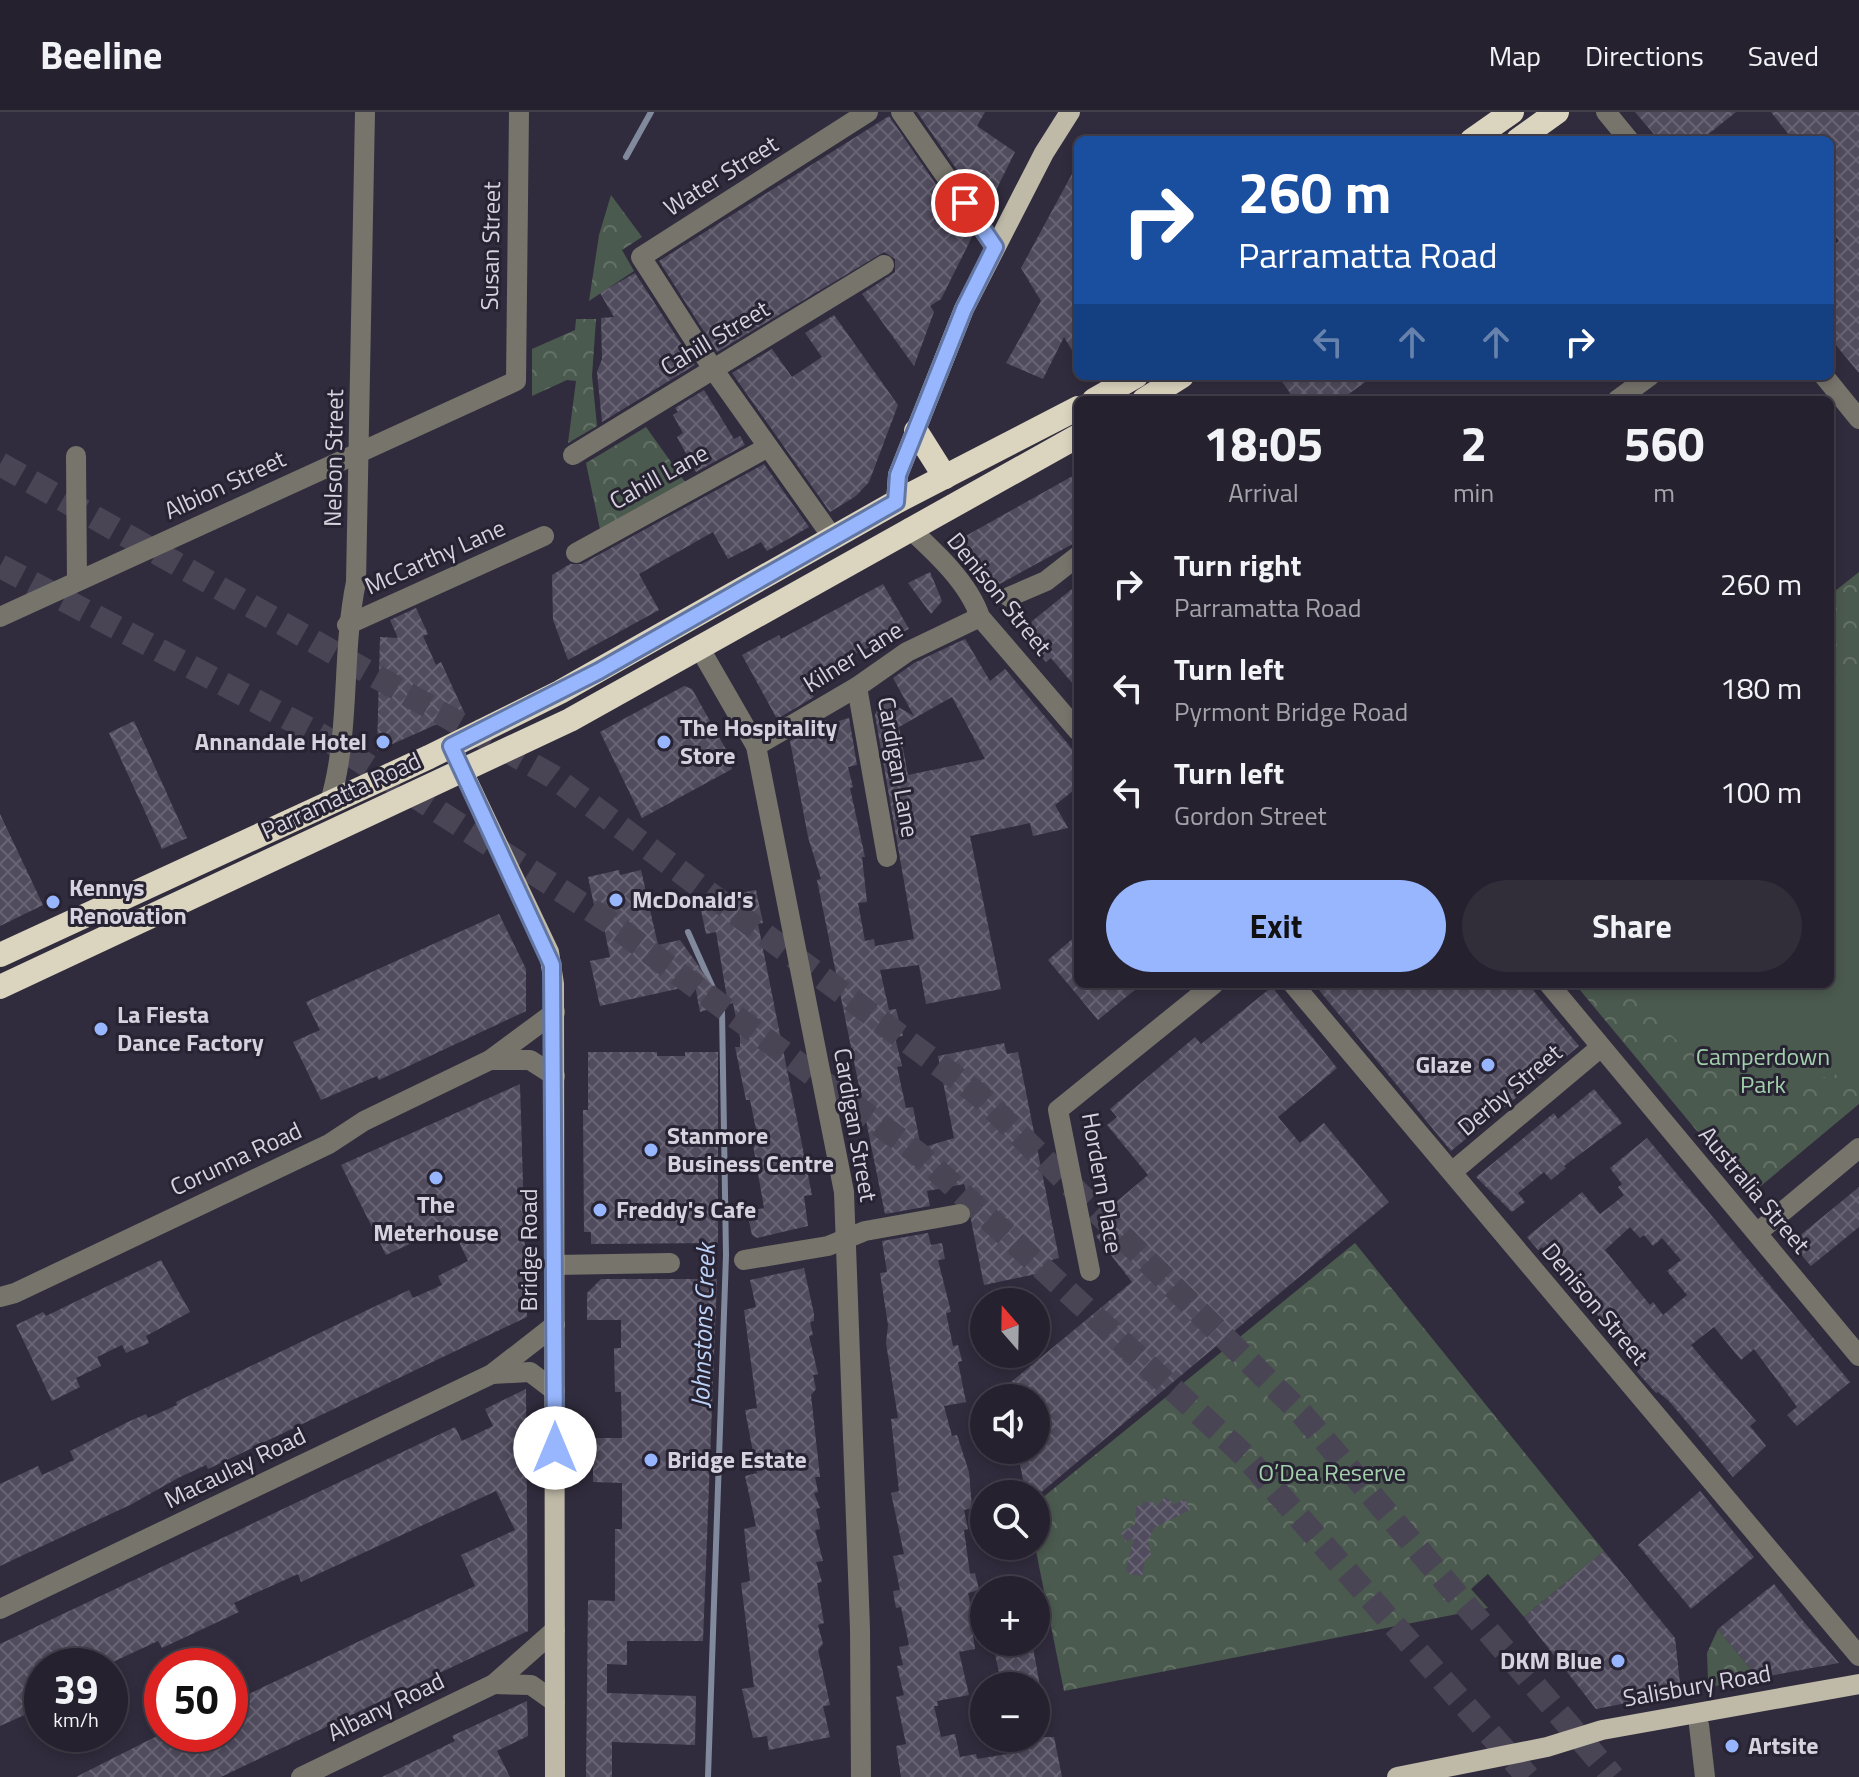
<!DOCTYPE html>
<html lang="en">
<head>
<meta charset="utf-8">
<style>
	body { margin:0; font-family:"Titillium Web",sans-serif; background:#312e3a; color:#f1f3f6; height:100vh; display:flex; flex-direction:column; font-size:30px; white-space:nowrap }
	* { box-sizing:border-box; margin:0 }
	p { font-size:26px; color:#a3a3aa }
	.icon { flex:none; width:44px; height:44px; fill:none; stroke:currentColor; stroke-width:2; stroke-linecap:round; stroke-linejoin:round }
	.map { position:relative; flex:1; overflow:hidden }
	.sheet { position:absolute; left:1074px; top:284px; width:760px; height:592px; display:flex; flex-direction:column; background:#25212e; border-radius:12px; box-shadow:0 4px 12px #0003,0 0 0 2px #423e4a }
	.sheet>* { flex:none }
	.guide { position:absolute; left:1074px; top:24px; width:760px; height:244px; border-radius:12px; box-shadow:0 4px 12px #0003,0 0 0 2px #423e4a; background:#1a4fa0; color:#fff; overflow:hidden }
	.needle { width:52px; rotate:340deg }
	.controls { position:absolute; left:970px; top:1176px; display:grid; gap:16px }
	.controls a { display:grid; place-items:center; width:80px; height:80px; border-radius:50%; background:#25212e; box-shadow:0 4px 12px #0003,0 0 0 2px #423e4a; font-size:40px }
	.speed { position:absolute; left:24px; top:1536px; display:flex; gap:16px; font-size:40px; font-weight:700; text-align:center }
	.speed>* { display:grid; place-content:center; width:104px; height:104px; border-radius:50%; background:#25212e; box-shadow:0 4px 12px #0003,0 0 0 2px #423e4a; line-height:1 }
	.speed small { font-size:20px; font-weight:400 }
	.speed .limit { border:12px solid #d22; background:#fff; color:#111 }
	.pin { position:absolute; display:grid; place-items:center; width:68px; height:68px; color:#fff; margin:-34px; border:4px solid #fff; border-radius:50%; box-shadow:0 2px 8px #0007 }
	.me { position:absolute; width:88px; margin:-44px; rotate:0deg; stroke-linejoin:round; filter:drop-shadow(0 0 6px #0008) }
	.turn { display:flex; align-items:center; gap:28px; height:168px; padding:0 32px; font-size:36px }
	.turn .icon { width:104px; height:104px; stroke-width:2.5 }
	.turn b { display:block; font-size:56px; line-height:68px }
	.lanes { display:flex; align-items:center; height:76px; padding:0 32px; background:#0003; justify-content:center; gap:40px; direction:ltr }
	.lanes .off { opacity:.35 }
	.eta { display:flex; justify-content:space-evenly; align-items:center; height:136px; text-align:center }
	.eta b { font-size:48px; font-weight:700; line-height:56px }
	.cta { display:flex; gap:16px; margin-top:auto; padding:16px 32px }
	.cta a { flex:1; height:92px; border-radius:48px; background:#97b6fd; color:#111; font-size:32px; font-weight:700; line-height:92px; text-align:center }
	.cta a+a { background:#312e3a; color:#f1f3f6 }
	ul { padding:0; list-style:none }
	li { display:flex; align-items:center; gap:24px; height:104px; padding:0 32px }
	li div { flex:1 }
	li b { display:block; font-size:30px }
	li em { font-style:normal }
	header { display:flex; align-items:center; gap:48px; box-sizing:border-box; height:112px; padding:0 40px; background:#25212e; border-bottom:2px solid #423e4a }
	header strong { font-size:38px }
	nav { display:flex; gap:44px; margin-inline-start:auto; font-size:28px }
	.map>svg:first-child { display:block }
	.park { fill:url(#park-crowns) }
	.pitch { fill:#4b5a4e }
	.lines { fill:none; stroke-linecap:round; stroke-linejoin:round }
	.stream { stroke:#81899d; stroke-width:6 }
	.building { fill:url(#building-cross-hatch); fill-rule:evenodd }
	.highway-tunnel { stroke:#4a4555; stroke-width:24; stroke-dasharray:24 12; stroke-linecap:butt }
	.minor { stroke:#77746c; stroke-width:20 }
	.major { stroke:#bfb9a7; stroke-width:20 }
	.highway { stroke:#dbd4be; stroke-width:24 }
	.route-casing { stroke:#6276a4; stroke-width:20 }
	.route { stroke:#97b6fd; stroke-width:14 }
	.poi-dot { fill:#97b6fd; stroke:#272333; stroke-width:3 }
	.labels { text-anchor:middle; stroke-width:6; stroke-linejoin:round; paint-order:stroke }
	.street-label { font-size:24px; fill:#d6d3de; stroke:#272333 }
	.poi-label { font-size:24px; font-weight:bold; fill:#d6d3de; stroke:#272333; text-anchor:start }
	.park-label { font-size:24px; fill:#a2d0ab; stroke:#272333 }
	.water-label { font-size:26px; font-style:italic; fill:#bcd1f6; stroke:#272333 }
</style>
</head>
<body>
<header>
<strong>Beeline</strong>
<nav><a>Map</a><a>Directions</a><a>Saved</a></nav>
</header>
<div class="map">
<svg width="1859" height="1665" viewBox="0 0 1859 1665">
	<defs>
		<pattern id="park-crowns" width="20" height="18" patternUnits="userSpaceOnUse" patternTransform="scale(2)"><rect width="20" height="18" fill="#4b5a4e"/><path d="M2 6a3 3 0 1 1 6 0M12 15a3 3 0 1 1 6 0" fill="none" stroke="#647167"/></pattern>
		<pattern id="building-cross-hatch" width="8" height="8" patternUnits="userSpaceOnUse" patternTransform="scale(2)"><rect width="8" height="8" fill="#504b5d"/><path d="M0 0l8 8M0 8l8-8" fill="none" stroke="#686474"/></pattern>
	</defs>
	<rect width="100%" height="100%" fill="#312c3d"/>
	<g class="park">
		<polygon points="611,83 642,125 622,138 634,159 589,189 599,123"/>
		<polygon points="576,207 596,207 592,264 597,314 568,331 576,269 567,268 532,284 532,237 575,218"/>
		<polygon points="646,315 688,374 601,422 586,351"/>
		<polygon points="1859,460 1859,992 1750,1083 1575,872 1830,872 1830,483"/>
		<polygon points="1355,1131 1604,1439 1524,1505 1488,1462 1471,1477 1488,1496 1064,1579 1035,1434 1036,1391"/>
		<polygon points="1718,1517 1758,1566 1715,1574 1708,1567 1707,1541"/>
	</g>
	<path class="pitch" d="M1830,567L1859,575V954C1782,990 1666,959 1641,872H1830Z"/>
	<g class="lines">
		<g class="stream">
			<polyline points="626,45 651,0"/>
			<polyline points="688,820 713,876"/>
			<polyline points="708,1665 726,1143 722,898 717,886"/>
		</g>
	</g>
	<g class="building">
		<polygon points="917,0 985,0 977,14 1015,40 988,94 980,91"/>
		<polygon points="1635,0 1736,0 1701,28 1659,28"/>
		<polygon points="1771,0 1859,0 1859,261 1830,226 1830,137 1839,129 1830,117 1830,28 1793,28"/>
		<polygon points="889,4 972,125 941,187 930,194 934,200 914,254 862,182 895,160 895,147 884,140 717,240 659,149"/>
		<polygon points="1078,51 1078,248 1064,225 1043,267 1006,251 1041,189 1021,156"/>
		<polygon points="635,161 695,253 602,310 597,260 602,247 601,206 614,205 600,181"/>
		<polygon points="834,203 898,293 869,370 856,384 830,400 732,261 772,237 792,265 822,245 805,221"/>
		<polygon points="1278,264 1374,264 1340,288 1295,288"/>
		<polygon points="704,278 734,327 740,324 745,333 696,360 677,325 683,321 673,303 678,300 675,296"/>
		<polygon points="764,352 809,415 767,439 761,430 728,447 713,420 639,462 659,498 568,548 553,508 552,463 570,452 582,452"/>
		<polygon points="1078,361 1078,429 996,474 994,472 986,476 955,430"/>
		<polygon points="930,460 942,489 931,502 908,471"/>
		<polygon points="883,472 909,517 822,557 826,562 807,573 814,585 777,607 742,543 779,523 781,527"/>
		<polygon points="1078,472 1078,578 1051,546 1046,550 1020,519"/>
		<polygon points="416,496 428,522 423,524 436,553 441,550 464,600 377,639 380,525 398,526 390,508"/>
		<path d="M965,527L990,569L1005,557L1078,644V675L1055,693L1068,716L1033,724L1030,711L970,724L1001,877L926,892L919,853L880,858L889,898L896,897L903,924L895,925L902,954L897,955L906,996L913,995L921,1036L954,1026L938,944L1004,931L1007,942L1018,940L1059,1146L1048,1149L1050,1159L984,1173L971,1108L973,1099L964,1072L927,1079L930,1094L885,1102L817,768L821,767L808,725L790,629L826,608L828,612L849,606L857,653L848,655L853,675L850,676L865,745H862L867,790L858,791L865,829L874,827L875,834L914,827L875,603L882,586L914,604L893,566L914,551ZM952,585L985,647L908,663L899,615Z"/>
		<polygon points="684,574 692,577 728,641 732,657 642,706 600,620"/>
		<polygon points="134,609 187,726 162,737 109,621"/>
		<polygon points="0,702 43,793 0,814"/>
		<polygon points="619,758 620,763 641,758 658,833 680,828 726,892 700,900 695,873 600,894 590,849 610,845 599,792 594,793 588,765"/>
		<polygon points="756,778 763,811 758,812 812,1083 804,1084 808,1114 757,1126 752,1123 747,1100 764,1096 753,1033 759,1032 750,988 746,988 735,935 740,935 740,925 733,891 728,892 716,820 706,822 699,789"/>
		<polygon points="499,802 526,857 526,899 379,968 377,964 321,988 293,930 320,918 306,890"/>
		<polygon points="1078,822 1078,872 1142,872 1098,908 1048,848"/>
		<polygon points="1314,872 1528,872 1579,934 1451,1039"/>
		<polygon points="1272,875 1337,956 1278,1005 1300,1031 1324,1011 1389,1090 1039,1382 1026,1382 1017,1338 1036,1338 1036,1286 1007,1286 1005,1275 1132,1170 1096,1124 1103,1119 1095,1108 1148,1063 1107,1013 1117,1005 1110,997 1195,925 1201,932"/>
		<polygon points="588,940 657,940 657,944 685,944 685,940 718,940 718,1131 591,1132 591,1120 584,1120 583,998 588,998"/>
		<polygon points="520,972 527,1205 208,1357 206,1353 178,1366 132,1392 0,1454 0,1372 38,1354 42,1363 74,1348 70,1339 130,1309 146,1302 148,1306 177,1293 176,1290 409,1178 413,1186 442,1173 438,1164 468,1149 451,1113 386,1143 341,1053"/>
		<polygon points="1594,977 1622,1011 1564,1054 1566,1056 1551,1068 1544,1060 1518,1081 1525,1090 1512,1100 1476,1065 1554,1001 1558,1007"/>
		<path d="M1647,1026L1850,1270L1797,1314L1787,1303L1797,1295L1754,1237L1741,1248L1714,1215L1691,1233L1756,1309L1750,1314L1766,1334L1733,1365L1669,1289L1658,1280L1656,1281L1637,1260L1641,1256L1542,1135L1538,1138L1527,1125L1582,1080L1600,1102L1612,1093L1624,1083L1618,1075L1622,1072L1610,1056ZM1630,1115L1640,1126L1644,1123L1653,1134L1662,1126L1681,1148L1667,1159L1687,1183L1663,1203L1653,1190L1650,1193L1605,1138Z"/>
		<polygon points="1859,1075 1859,1115 1811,1154 1791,1131"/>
		<polygon points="928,1121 931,1133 942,1131 945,1147 938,1148 951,1200 946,1201 953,1234 958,1233 962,1249 958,1250 966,1290 944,1294 952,1324 957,1323 969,1360 972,1396 964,1398 968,1417 964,1418 970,1462 975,1461 979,1478 968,1481 975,1515 972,1516 975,1537 959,1540 969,1583 937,1589 938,1594 934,1594 941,1625 955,1622 960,1645 976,1642 977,1647 1007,1642 1004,1626 1054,1625 1062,1665 901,1665 896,1634 906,1632 896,1585 904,1583 897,1554 903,1553 899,1535 909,1533 901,1495 896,1496 893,1479 900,1478 893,1444 904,1442 891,1381 899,1379 891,1307 898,1306 886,1231 888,1213 880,1161 887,1160 882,1129"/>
		<polygon points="161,1148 190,1200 146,1224 149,1231 126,1241 122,1233 97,1245 101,1254 76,1266 80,1275 52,1289 16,1213 43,1200 46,1204"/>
		<polygon points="804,1156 814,1202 814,1209 810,1210 813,1223 809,1224 818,1262 813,1263 816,1277 811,1283 820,1365 815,1365 818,1380 814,1381 820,1396 816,1397 820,1417 815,1418 823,1449 816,1450 822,1470 817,1471 824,1511 818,1513 823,1532 818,1538 830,1593 823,1594 830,1625 769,1638 767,1624 753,1626 742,1577 754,1575 741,1471 750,1469 744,1417 756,1414 745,1364 757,1361 745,1298 757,1296 744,1198 756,1195 750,1168"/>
		<polygon points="601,1167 717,1167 703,1529 627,1529 627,1553 607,1552 607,1581 696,1584 695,1633 612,1630 612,1665 586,1665 588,1488 615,1489 615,1417 622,1417 622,1371 593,1370 593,1326 622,1326 621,1280 615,1280 614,1236 621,1236 621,1208 587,1208 587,1181"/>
		<polygon points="526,1277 528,1519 221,1665 76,1665 161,1622 230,1622 230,1591 475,1474 461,1443 515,1418 496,1379 301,1470 298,1462 251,1483 234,1491 239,1500 162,1536 158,1529 104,1554 42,1554 42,1595 0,1614 0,1532 455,1315 462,1329 493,1314 485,1297"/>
		<polygon points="1700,1379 1754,1445 1691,1497 1638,1433"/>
		<polygon points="1165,1385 1172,1390 1169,1394 1185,1387 1190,1398 1154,1416 1148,1430 1151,1443 1145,1448 1142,1464 1129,1462 1126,1457 1134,1426 1126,1430 1121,1421 1135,1412 1136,1394 1142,1394 1143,1389 1155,1391 1154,1397"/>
		<polygon points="1604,1439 1675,1526 1680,1571 1673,1582 1596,1597 1524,1505"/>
		<polygon points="1774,1472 1803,1509 1839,1551 1758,1566 1718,1517"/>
		<polygon points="1008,1530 1032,1530 1040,1574 1002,1574 995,1542 1010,1539"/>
		<polygon points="527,1589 528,1624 497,1639 510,1665 382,1665 455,1629 452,1624"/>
	</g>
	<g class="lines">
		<g class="highway-tunnel">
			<polyline points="0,352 552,664 978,982 1302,1302 1613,1665"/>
			<polyline points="0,454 322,624 608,809 920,1043 1245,1344 1528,1665"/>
		</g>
		<g class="minor">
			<polyline points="901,0 995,135"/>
			<polyline points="1606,0 1629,28"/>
			<polyline points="1824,264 1859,307"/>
			<polyline points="1617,288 1650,264"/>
			<polyline points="573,343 884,153"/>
			<polyline points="76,344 77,469"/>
			<path d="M909,416C935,440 969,471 980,505L1078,619"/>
			<polyline points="833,426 713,257 641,145 868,0"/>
			<polyline points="576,441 768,335"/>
			<polyline points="1009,485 1046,469 1078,444"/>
			<polyline points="0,505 516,269 519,0"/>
			<polyline points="347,513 544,424"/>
			<polyline points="699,535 756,634 844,1080 860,1517 861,1665"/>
			<polyline points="857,575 887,745"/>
			<polyline points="756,634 857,575 907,540 980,505"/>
			<path d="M330,690C351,618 341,543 356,470L365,0"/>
			<polyline points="1293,872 1859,1544"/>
			<polyline points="1549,872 1859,1244"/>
			<polyline points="490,948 530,948 555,964"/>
			<polyline points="1452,1060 1601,935"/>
			<polyline points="1757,1121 1859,1036"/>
			<polyline points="744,1148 828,1134 865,1119 960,1102"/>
			<polyline points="555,1153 670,1151"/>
			<polyline points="1090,1159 1058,998 1214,872"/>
			<polyline points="0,1185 15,1181 329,1032 364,1009 490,948 555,900"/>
			<polyline points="492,1262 530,1260 555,1279"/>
			<polyline points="0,1497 492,1262 555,1213"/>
			<polyline points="494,1572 531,1573 555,1590"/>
			<polyline points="1699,1613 1705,1665"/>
			<polyline points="301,1665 494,1572 555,1518"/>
		</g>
		<g class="major">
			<polyline points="896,390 898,363 964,197 1044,41 1070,0"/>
			<polyline points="451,634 549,840 554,872 555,1665"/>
			<polyline points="1397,1665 1547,1635 1602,1618 1859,1572"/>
		</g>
		<g class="highway">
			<polyline points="1472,28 1512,0"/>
			<polyline points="1518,28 1557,0"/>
			<polyline points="1094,288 1136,264"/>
			<polyline points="1144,288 1182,264"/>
			<polyline points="916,319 945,365"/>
			<polyline points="0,843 429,645 560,580 896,390 1078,296"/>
			<polyline points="0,875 570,608 1078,324"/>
		</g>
	</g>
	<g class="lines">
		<defs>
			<polyline id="route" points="555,1336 552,853 451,634 599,559 896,390 898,363 964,197 995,135 965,91"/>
		</defs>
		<use href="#route" class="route-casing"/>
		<use href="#route" class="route"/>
	</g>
	<g class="poi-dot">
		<circle cx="383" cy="630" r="8"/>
		<circle cx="664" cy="630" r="8"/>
		<circle cx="616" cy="788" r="8"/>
		<circle cx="53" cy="790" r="8"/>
		<circle cx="101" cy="917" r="8"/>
		<circle cx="1488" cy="953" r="8"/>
		<circle cx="651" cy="1038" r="8"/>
		<circle cx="436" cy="1066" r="8"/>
		<circle cx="600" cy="1098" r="8"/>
		<circle cx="651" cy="1348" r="8"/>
		<circle cx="1618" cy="1549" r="8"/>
		<circle cx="1732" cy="1634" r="8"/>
	</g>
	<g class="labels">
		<g class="street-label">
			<text transform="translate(721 64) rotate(-32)" y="8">Water Street</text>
			<text transform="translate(491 134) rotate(-89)" y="8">Susan Street</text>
			<text transform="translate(715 226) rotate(-31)" y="8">Cahill Street</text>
			<text transform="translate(334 346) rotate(-89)" y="8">Nelson Street</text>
			<text transform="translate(659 365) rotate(-29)" y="8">Cahill Lane</text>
			<text transform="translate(225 373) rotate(-25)" y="8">Albion Street</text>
			<text transform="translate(435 445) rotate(-24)" y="8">McCarthy Lane</text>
			<text transform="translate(999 482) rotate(51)" y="8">Denison Street</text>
			<text transform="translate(853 545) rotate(-32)" y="8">Kilner Lane</text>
			<text transform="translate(898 655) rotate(80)" y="8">Cardigan Lane</text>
			<text transform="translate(341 684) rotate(-25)" y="8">Parramatta Road</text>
			<text transform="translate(1510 978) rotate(-40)" y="8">Derby Street</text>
			<text transform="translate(855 1013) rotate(80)" y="8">Cardigan Street</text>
			<text transform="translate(236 1047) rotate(-25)" y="8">Corunna Road</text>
			<text transform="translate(1102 1071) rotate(80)" y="8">Hordern Place</text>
			<text transform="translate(1754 1078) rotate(50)" y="8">Australia Street</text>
			<text transform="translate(529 1138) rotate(-90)" y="8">Bridge Road</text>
			<text transform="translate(1595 1192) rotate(50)" y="8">Denison Street</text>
			<text transform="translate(235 1356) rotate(-26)" y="8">Macaulay Road</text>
			<text transform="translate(1697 1574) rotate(-10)" y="8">Salisbury Road</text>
			<text transform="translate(386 1595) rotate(-26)" y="8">Albany Road</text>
		</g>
		<g class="poi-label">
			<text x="680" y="624">The Hospitality<tspan x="680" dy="28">Store</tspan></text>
			<text x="367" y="638" text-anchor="end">Annandale Hotel</text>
			<text x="69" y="784">Kennys<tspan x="69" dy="28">Renovation</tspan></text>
			<text x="632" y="796">McDonald's</text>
			<text x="117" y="911">La Fiesta<tspan x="117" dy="28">Dance Factory</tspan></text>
			<text x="1472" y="961" text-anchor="end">Glaze</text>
			<text x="667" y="1032">Stanmore<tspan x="667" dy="28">Business Centre</tspan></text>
			<text x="436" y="1101" text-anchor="middle">The<tspan x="436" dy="28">Meterhouse</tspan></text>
			<text x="616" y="1106">Freddy's Cafe</text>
			<text x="667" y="1356">Bridge Estate</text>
			<text x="1602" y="1557" text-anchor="end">DKM Blue</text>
			<text x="1748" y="1642">Artsite</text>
		</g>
		<g class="park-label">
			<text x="1763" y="953">Camperdown<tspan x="1763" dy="28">Park</tspan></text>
			<text x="1332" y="1369">O’Dea Reserve</text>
		</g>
		<g class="water-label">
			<text transform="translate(703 1214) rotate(-88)" y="9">Johnstons Creek</text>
		</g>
	</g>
</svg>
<div class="controls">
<a><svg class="needle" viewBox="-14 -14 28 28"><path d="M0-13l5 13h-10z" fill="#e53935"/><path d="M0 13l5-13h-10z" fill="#a3a3aa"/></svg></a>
<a><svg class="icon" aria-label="sound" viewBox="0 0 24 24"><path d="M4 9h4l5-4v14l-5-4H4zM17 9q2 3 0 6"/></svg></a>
<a><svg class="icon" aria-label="search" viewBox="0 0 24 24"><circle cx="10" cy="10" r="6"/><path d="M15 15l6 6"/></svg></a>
<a>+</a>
<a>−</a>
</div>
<div class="speed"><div>39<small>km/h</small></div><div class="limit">50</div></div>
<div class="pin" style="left:965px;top:91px;background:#d93025"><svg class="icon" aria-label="arrive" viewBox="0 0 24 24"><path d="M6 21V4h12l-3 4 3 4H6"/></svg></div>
<svg class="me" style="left:555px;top:1336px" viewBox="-20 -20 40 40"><circle r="19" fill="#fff"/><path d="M0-13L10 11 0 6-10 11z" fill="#97b6fd"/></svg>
<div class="guide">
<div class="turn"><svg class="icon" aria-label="right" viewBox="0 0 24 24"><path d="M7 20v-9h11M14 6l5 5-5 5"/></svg><div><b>260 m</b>Parramatta Road</div></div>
<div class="lanes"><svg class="icon off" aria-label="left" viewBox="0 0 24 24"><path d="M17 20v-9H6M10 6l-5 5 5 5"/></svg><svg class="icon off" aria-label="ahead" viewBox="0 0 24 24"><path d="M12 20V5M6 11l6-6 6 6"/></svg><svg class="icon off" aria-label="ahead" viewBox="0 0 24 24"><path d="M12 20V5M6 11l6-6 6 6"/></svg><svg class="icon" aria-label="right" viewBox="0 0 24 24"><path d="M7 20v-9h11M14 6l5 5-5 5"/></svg></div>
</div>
<section class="sheet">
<div class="eta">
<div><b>18:05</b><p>Arrival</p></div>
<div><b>2</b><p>min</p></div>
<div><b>560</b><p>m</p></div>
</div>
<ul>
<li><svg class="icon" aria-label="right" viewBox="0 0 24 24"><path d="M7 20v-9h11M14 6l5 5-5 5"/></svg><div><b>Turn right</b><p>Parramatta Road</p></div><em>260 m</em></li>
<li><svg class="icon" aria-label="left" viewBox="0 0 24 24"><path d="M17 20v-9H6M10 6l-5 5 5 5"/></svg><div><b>Turn left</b><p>Pyrmont Bridge Road</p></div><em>180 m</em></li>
<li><svg class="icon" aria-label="left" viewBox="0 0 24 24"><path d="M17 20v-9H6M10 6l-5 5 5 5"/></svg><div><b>Turn left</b><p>Gordon Street</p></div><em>100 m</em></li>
</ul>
<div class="cta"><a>Exit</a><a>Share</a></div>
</section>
</div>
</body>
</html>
